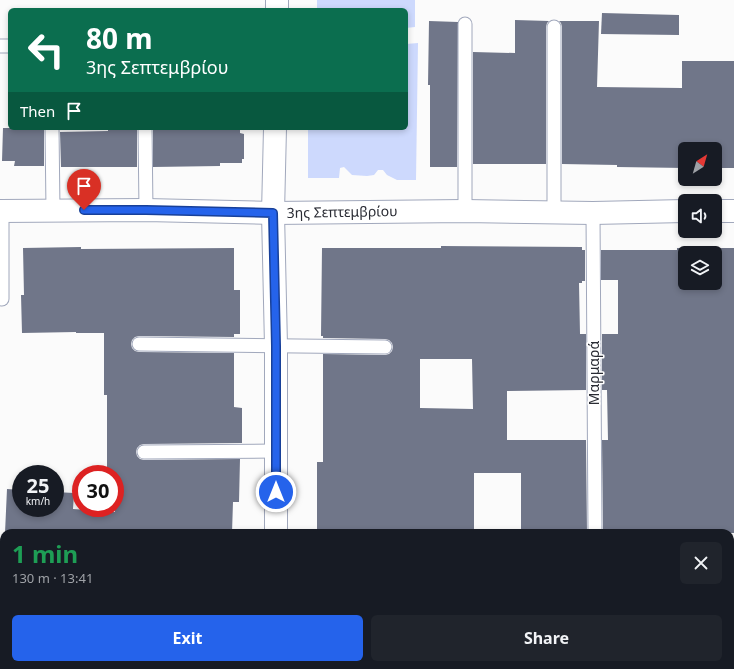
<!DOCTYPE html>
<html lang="en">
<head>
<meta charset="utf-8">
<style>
	body { margin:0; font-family:"Noto Sans",sans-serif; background:#20242c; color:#f1f3f6; height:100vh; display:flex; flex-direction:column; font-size:15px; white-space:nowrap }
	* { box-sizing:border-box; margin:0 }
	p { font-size:13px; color:#9ea1a6 }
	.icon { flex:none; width:22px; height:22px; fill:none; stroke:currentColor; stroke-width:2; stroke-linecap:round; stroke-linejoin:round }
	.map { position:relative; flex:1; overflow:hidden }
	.details { position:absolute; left:0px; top:529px; width:734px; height:140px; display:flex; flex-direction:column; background:#171b24; border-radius:12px 12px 0 0; box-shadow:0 2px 6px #0003 }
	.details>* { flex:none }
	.guide { position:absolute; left:8px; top:8px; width:400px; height:122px; border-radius:6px; box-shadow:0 2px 6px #0003; background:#0b6e4f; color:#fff; overflow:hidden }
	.needle { width:26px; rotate:37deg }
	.buttons { position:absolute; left:678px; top:142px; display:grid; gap:8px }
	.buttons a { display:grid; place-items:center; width:44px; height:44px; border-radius:6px; background:#171b24; box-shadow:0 2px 6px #0003; font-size:20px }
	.speed { position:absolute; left:12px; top:465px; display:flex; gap:8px; font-size:20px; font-weight:700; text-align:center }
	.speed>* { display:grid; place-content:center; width:52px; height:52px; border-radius:50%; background:#171b24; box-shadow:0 2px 6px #0003; line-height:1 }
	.speed small { font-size:10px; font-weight:400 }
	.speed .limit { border:6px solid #d22; background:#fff; color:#111 }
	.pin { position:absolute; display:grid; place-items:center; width:34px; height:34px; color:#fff; margin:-41px -17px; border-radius:50% 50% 50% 0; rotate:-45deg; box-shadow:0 0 4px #0007 }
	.pin .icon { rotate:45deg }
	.me { position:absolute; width:44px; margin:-22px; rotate:0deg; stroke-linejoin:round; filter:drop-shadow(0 0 3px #0008) }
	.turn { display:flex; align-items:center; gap:14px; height:84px; padding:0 12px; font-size:18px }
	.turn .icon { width:52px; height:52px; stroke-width:2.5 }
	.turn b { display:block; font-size:28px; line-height:34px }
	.then { display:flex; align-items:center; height:38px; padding:0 12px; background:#0003; gap:8px; font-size:15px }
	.round { display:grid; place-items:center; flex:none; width:42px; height:42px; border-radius:6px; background:#20242c }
	.head { display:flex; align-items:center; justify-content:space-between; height:68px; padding:0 12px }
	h1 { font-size:24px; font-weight:700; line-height:30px; color:#1e9e55 }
	.button { display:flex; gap:8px; margin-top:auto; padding:8px 12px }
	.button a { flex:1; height:46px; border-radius:6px; background:#2563eb; color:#fff; font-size:16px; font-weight:700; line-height:46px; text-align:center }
	.button a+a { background:#20242c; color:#f1f3f6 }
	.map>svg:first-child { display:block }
	.green { fill:#cdd9fd }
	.building { fill:#707689; fill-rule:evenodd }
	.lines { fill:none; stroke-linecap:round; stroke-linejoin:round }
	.service-casing { stroke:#a1a8bc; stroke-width:15 }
	.minor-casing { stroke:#a1a8bc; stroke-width:24 }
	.tertiary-casing { stroke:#a1a8bc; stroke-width:24 }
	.service { stroke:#fff; stroke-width:13 }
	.minor { stroke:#fff; stroke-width:22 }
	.tertiary { stroke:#fff; stroke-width:22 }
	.route-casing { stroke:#184099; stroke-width:10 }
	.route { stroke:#2563eb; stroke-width:7 }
	.labels { text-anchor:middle; stroke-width:3; stroke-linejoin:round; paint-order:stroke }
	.street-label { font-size:14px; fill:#2a2c34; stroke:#fff }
</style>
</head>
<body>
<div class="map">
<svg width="734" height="669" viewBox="0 0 734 669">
	<rect width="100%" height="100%" fill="#fbfbfb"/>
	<g class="green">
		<polygon points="317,0 415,0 415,27 406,28 406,10 317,10"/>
		<polygon points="418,43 416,180 397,180 387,175 383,170 378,170 374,175 367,176 352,175 344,167 340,168 339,178 308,178 308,128 406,128 406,44"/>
	</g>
	<g class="building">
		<polygon points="602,13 679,15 679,35 601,34"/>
		<polygon points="515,20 549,21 547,23 546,27 546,164 473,164 473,52 515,53"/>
		<polygon points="429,21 458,22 457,167 430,167 430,85 428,85"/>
		<polygon points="559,21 599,21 597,87 682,88 682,61 734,61 734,168 715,168 715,149 685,149 685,168 617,167 617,165 562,164 562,27 561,23"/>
		<polygon points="3,128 44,128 44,166 14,166 15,161 2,161"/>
		<polygon points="108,128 137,128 137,167 61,167 60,132 108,131"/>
		<polygon points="153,128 240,128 240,133 244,134 244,159 242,159 242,163 220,163 220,166 153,167"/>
		<path d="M441,246L582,247V250H585V281H582V283H579L580,334H586V390L507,391V440H586L587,533H521V473H474V533H317V462H323V354L385,355L389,354L392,351L393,347L392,343L389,340L385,339L323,338V336H321L322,248H441ZM420,359H472L473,409L420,408Z"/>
		<polygon points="81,247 81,249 234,248 234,290 240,290 240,334 234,334 234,337 139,336 135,337 132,340 131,344 132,348 135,351 139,352 234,353 234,407 242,408 242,443 144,444 140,445 137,448 136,452 137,456 140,459 144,460 240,459 239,502 233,502 232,533 5,533 7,489 21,490 21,508 55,508 55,492 74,493 73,509 115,512 115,474 107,474 107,395 104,395 104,333 76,333 76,332 22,333 21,295 24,295 23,248"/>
		<path d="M677,248H734V533H603L602,440H608L607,390H602V334H618V280H601V250H677ZM685,253H715V283H685Z"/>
	</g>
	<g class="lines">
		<defs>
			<g id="service">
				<polyline points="465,24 465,211"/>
				<polyline points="0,46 10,46"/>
				<polyline points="52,128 53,210"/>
				<polyline points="145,128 146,210"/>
				<polyline points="554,212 554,27"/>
				<polyline points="593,213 595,533"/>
				<polyline points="2,299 2,211"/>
				<polyline points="139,344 385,347"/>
				<polyline points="144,452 275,451"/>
				<polyline points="438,665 438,669"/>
				<polyline points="519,665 519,669"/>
				<polyline points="679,665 679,669"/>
				<polyline points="4,669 4,665"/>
			</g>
			<g id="minor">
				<polyline points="277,10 277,0"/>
				<polyline points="275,128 273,213 276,346 276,533"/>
				<polyline points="0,211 146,210 273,213 465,211 593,213 685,211"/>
				<polyline points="715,211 734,211"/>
				<polyline points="275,669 275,665"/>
			</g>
			<g id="tertiary">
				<polyline points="0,597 4,597"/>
				<polyline points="730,603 734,602"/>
			</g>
		</defs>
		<use href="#service" class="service-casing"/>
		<use href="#minor" class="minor-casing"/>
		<use href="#tertiary" class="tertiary-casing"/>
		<use href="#service" class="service"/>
		<use href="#minor" class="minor"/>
		<use href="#tertiary" class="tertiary"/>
	</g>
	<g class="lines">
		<defs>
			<polyline id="route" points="84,210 146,210 273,213 276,346 276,492"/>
		</defs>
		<use href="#route" class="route-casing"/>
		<use href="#route" class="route"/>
	</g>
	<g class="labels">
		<g class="street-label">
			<text transform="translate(342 212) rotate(-1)" y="5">3ης Σεπτεμβρίου</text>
			<text transform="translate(594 373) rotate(-90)" y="5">Μαρμαρά</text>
		</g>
	</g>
</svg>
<div class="buttons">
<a><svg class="needle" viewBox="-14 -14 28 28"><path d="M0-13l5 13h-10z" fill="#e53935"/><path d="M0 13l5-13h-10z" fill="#9ea1a6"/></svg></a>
<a><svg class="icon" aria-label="sound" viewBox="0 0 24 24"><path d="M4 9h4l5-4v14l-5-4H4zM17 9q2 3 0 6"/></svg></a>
<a><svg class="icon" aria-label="layers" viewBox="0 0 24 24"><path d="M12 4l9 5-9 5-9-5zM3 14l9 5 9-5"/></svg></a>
</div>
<div class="speed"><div>25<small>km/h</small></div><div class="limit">30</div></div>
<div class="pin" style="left:84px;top:210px;background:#d93025"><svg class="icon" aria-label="arrive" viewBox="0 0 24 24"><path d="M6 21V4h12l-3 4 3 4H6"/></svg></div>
<svg class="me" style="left:276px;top:492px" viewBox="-20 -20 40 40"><circle r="17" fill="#2563eb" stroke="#fff" stroke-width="3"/><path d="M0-11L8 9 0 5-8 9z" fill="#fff"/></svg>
<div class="guide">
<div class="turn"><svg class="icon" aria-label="left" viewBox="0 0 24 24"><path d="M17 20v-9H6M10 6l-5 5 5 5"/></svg><div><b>80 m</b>3ης Σεπτεμβρίου</div></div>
<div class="then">Then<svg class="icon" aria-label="arrive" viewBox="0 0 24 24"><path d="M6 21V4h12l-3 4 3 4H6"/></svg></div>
</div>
<section class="details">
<div class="head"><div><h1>1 min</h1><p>130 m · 13:41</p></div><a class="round"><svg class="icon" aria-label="close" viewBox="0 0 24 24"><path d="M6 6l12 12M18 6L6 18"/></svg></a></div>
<div class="button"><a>Exit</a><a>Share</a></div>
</section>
</div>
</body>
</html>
